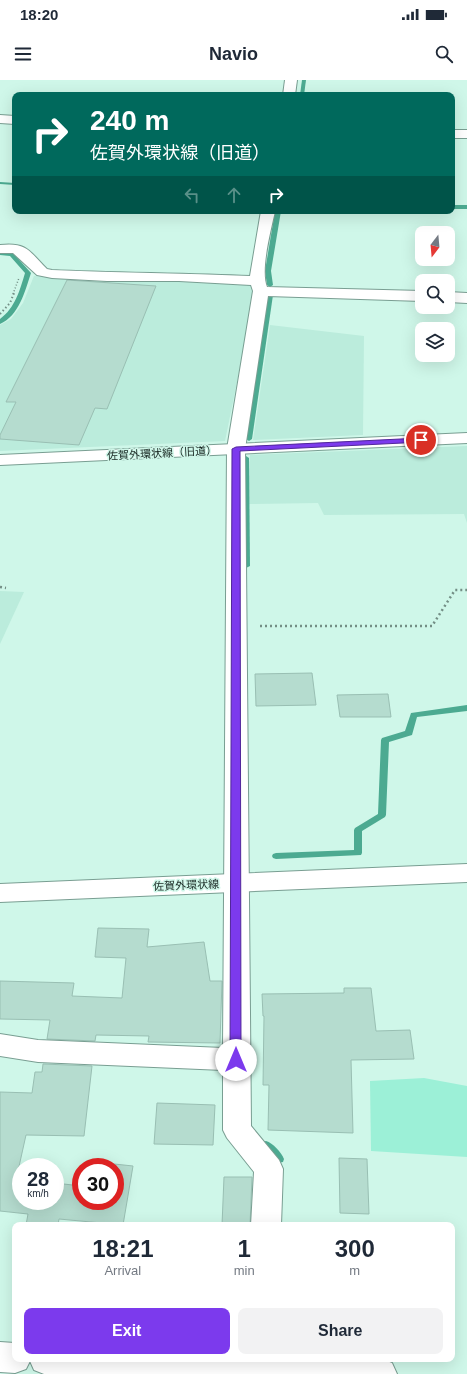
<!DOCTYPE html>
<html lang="en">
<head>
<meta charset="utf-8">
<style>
	body { margin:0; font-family:Helvetica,"Noto Sans JP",sans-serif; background:#f2f2f3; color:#1f2937; height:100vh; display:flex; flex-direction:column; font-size:15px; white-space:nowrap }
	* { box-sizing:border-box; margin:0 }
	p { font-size:13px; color:#747a83 }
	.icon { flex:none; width:22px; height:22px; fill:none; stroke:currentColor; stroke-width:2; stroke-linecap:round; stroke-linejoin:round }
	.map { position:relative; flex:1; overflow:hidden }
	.panel { position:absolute; left:12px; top:1142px; width:443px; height:140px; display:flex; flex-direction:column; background:#fff; border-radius:8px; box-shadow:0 4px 16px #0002 }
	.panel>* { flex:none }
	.banner { position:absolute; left:12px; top:12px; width:443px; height:122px; border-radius:8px; box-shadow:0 4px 16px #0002; background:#00695c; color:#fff; overflow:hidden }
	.needle { width:26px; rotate:196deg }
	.controls { position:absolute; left:415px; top:146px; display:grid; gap:8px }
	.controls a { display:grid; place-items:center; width:40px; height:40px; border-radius:8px; background:#fff; box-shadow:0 4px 16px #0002; font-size:20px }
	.speed { position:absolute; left:12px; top:1078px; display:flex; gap:8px; font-size:20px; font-weight:700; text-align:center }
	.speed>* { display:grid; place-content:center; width:52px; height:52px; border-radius:50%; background:#fff; box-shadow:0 4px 16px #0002; line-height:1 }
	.speed small { font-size:10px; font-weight:400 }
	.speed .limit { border:6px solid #d22; background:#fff; color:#111 }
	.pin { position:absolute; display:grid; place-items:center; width:34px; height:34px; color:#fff; margin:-17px; border:2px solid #fff; border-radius:50%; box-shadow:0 1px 4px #0007 }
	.me { position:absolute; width:44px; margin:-22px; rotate:0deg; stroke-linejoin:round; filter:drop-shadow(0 0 3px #0008) }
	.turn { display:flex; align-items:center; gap:14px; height:84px; padding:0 12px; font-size:18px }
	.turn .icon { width:52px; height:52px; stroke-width:2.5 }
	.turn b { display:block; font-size:28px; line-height:34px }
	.lanes { display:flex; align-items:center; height:38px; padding:0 12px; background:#0003; justify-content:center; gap:20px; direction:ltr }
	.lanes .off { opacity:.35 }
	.eta { display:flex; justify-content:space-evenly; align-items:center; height:68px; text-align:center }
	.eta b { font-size:24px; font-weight:700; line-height:28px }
	.cta { display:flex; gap:8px; margin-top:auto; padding:8px 12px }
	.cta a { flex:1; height:46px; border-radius:8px; background:#7c3aed; color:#fff; font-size:16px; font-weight:700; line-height:46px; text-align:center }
	.cta a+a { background:#f2f2f3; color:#1f2937 }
	.status { display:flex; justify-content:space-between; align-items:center; height:28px; padding:0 20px; background:#fff; direction:ltr }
	.status svg { height:11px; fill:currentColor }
	header { display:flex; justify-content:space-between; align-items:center; height:52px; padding:0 12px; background:#fff; font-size:18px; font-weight:700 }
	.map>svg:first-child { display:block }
	.built { fill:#bbecdc }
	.green { fill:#9cf0d7 }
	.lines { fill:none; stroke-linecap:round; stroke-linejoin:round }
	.stream { fill:#4caa91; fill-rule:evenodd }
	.building { fill:#b5dccf; stroke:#99bfb3 }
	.street-casing { stroke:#799e92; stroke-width:2 }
	.secondary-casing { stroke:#799e92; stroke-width:2 }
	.primary-casing { stroke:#799e92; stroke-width:2 }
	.path-far2 { stroke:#738e85; stroke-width:1.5; stroke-dasharray:1 2; stroke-linecap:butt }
	.path-far1 { stroke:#738e85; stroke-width:2; stroke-dasharray:1.5 2.5; stroke-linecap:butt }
	.path { stroke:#738e85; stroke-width:2.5; stroke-dasharray:2 3; stroke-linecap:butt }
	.street { fill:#fff; fill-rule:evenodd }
	.secondary { fill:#fff; fill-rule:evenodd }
	.primary { fill:#fff; fill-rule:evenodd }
	.route { fill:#7c3aed; stroke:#51269a }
	.labels { text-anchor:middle; stroke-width:3; stroke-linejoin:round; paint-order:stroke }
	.street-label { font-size:11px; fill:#1a2924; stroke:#cff7e9 }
</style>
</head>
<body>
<div class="status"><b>18:20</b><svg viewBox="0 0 49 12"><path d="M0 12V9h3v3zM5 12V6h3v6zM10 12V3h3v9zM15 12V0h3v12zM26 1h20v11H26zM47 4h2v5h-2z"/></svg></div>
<header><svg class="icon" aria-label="menu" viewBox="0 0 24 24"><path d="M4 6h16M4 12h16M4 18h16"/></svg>Navio<svg class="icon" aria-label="search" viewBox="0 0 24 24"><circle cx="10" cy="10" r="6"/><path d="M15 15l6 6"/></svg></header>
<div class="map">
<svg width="467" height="1294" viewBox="0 0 467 1294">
	<rect width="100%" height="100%" fill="#cff7e9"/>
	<g class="built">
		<polygon points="34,196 250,204 256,209 225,361 0,371 0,245 11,239 23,223"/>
		<polygon points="270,245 364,256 363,355 253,360"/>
		<polygon points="467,366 467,443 464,434 324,435 318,423 248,424 250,375"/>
		<polygon points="0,511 24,512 0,564"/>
	</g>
	<polygon class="green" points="424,998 467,1006 467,1077 371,1071 370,1001"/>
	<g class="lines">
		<g class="stream">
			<polygon points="302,0 306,0 304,15 300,15"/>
			<polygon points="0,102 15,103 15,105 0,104"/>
			<rect x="452" y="125" width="15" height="4"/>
			<polygon points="275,131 281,131 271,191 273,205 270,207 267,205 265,191"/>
			<path d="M0,171L14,174L31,193C25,211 19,236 0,244V239C15,228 20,210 25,193L10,176L0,175Z"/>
			<polygon points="270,213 273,215 252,359 249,361 246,359 267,215"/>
			<polygon points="246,376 249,378 250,486 246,488 242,486 243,378"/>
			<polygon points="467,625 467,631 417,637 412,655 389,662 386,735 385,737 362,751 362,773 361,775 276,779 273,778 272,776 273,774 276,773 354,770 354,750 355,748 378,734 381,660 382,658 405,651 411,633"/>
			<path d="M266,1061C273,1063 281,1072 284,1079L283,1082C274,1085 264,1072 261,1065L262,1062Z"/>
		</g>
	</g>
	<g class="building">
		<polygon points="67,200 156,206 107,329 95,328 79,365 0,359 0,355 16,322 6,322"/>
		<polygon points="312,593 316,625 256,626 255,594"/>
		<polygon points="388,614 391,637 340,637 337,615"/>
		<polygon points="98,848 149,849 147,867 204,862 210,901 222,901 220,963 148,962 149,956 96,955 95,961 47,959 50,940 0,939 0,901 74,903 72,916 122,918 126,878 95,877"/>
		<polygon points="344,908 371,908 376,951 410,950 414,979 351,980 353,1053 268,1050 269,1005 263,1005 264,936 263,936 262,914 344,913"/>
		<polygon points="43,984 92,986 84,1056 26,1055 16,1100 21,1100 21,1121 55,1121 55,1103 81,1106 81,1121 115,1121 115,1087 85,1087 86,1081 133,1086 123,1145 59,1139 58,1145 26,1145 28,1134 0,1131 0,1012 32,1013 35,992 42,992"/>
		<polygon points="157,1023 215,1025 213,1065 154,1064"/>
		<polygon points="339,1078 367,1079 369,1134 340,1133"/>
		<polygon points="224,1097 252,1097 250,1145 222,1145"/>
	</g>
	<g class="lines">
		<defs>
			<g id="street">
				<polygon points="285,0 297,0 295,15 283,15"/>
				<polygon points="0,35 15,36 15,44 0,43"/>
				<rect x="452" y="50" width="15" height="8"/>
				<path d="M261,131H275C271,150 260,190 267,207L422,211V221L268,216L245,369L251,1046L279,1080L283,1089L281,1145H251L254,1092L227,1058L223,1050V990L38,982L0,976V954L38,960L223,968L227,369L253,211L251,205L179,201H107L52,198L37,195L13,173H0V165C27,162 29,171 47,189L52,190C118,193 184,193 250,196Z"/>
				<polygon points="448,212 467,213 467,223 448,222"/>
				<polygon points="0,1262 15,1263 15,1279 382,1279 392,1283 397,1294 44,1294 34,1290 30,1281 26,1289 15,1293 0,1292"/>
			</g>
			<polygon id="secondary" points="467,353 467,363 0,385 0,375"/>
			<polygon id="primary" points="467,784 467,802 0,822 0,804"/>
		</defs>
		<use href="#street" class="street-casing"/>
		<use href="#secondary" class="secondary-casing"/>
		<use href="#primary" class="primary-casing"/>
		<polyline class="path-far2" points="13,214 19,198"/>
		<polyline class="path-far1" points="0,234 10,223 14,213"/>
		<g class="path">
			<polyline points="0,507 6,508"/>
			<polyline points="260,546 432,546 455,510 467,510"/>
		</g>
		<use href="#street" class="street"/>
		<use href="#secondary" class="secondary"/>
		<use href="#primary" class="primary"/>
	</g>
	<polygon class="route" points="421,358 424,360 423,362 240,371 241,980 240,983 236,984 232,983 230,980 232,369 236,367"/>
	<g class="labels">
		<g class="street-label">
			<text transform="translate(162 373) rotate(-3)" y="4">佐賀外環状線（旧道）</text>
			<text transform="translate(186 805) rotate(-2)" y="4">佐賀外環状線</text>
		</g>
	</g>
</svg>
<div class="controls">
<a><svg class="needle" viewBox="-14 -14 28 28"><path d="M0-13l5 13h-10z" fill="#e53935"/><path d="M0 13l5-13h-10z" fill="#747a83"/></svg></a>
<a><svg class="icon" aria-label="search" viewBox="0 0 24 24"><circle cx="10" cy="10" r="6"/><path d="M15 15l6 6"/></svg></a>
<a><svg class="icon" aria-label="layers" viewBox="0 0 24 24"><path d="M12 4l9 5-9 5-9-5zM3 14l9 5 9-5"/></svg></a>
</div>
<div class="speed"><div>28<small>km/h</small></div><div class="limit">30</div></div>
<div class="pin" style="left:421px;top:360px;background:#d93025"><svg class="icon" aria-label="arrive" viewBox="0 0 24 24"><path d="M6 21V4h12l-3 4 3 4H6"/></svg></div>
<svg class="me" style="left:236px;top:980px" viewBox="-20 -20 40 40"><circle r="19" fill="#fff"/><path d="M0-13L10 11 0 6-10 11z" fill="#7c3aed"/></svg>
<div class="banner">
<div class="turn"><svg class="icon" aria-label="right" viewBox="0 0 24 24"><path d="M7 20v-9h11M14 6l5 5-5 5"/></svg><div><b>240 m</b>佐賀外環状線（旧道）</div></div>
<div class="lanes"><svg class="icon off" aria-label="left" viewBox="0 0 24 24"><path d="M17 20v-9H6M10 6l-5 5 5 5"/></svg><svg class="icon off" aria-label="ahead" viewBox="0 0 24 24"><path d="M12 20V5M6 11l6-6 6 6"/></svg><svg class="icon" aria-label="right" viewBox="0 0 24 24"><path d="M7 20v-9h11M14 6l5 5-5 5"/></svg></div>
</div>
<section class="panel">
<div class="eta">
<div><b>18:21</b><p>Arrival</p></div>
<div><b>1</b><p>min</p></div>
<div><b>300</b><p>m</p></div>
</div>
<div class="cta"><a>Exit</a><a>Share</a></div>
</section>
</div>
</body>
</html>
